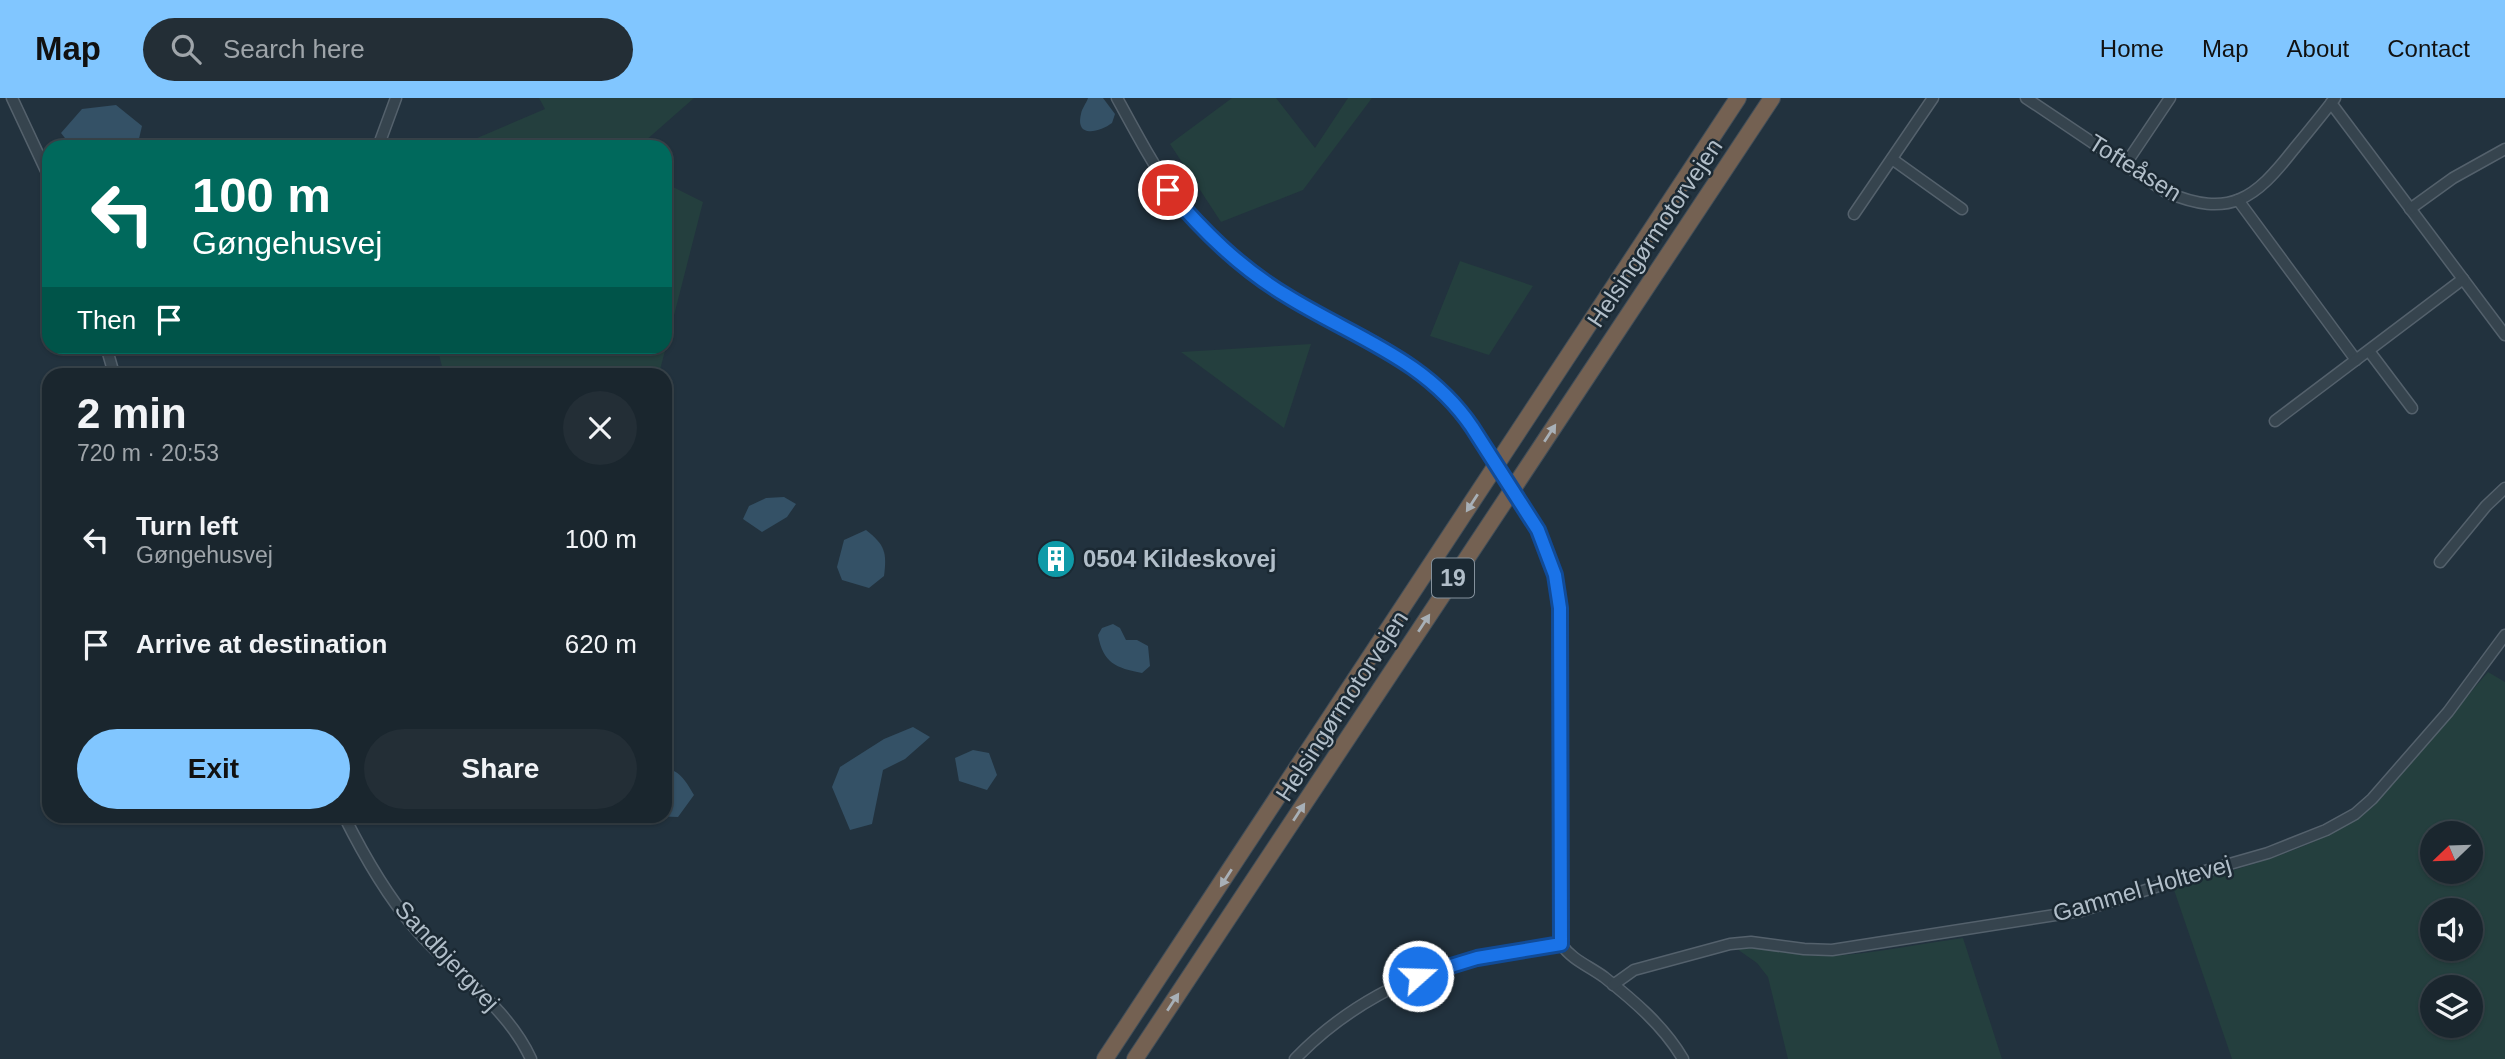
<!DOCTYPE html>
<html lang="en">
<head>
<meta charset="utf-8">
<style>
	body { margin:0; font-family:Helvetica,sans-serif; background:#232e36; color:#f1f3f6; height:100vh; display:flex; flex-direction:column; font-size:26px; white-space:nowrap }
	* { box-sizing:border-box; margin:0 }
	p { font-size:23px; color:#9fa5aa }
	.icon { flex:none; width:38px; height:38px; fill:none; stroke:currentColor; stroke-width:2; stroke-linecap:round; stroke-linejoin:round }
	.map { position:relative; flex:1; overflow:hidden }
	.sheet { position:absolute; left:42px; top:270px; width:630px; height:455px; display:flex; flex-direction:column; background:#1a262e; border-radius:21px; box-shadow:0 2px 5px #0004,0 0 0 2px #38434a }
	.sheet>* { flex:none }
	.guide { position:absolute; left:42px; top:42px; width:630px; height:214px; border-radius:21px; box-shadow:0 2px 5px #0004,0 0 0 2px #38434a; background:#00695c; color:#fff; overflow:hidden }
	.needle { width:46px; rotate:247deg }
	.tools { position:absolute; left:2420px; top:723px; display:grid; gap:14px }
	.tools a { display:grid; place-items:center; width:63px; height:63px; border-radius:50%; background:#1a262e; box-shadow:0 2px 5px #0004,0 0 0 2px #38434a; font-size:35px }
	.pin { position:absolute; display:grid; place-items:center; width:60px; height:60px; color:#fff; margin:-30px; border:4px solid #fff; border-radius:50%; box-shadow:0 2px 7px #0007 }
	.me { position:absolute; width:77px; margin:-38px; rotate:70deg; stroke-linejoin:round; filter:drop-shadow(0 0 5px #0008) }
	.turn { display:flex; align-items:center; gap:24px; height:147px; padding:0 35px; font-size:32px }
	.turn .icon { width:91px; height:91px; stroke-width:2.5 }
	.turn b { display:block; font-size:49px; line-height:60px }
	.then { display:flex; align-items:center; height:66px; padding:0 35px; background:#0003; gap:14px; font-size:26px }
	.round { display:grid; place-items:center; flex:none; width:74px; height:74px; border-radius:37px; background:#232e36 }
	.overview { display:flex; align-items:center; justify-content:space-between; height:119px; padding:0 35px }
	h1 { font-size:42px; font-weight:600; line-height:52px }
	.button { display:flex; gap:14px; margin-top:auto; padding:14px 35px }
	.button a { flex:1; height:80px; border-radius:42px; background:#81c6ff; color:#111; font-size:28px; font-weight:600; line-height:80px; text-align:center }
	.button a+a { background:#232e36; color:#f1f3f6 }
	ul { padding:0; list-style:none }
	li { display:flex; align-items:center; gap:21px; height:105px; padding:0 35px }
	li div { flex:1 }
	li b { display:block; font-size:26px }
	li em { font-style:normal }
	header { display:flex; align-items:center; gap:42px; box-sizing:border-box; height:98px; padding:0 35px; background:#81c6ff; color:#111 }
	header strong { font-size:33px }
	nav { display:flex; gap:38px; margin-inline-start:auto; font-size:24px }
	.search { width:490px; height:63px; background:#232e36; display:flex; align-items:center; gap:18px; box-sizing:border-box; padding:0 24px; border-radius:38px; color:#9fa5aa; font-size:26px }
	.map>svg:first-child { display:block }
	.green { fill:#243f3e; fill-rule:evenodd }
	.water { fill:#345166 }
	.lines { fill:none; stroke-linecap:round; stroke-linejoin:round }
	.minor-casing { stroke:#54616c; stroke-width:13 }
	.highway-casing { stroke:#414e59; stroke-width:18 }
	.minor { stroke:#36444e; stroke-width:10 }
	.highway { stroke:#746152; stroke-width:16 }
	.minor-bridge-casing { stroke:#54616c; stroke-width:13; stroke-linecap:butt }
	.minor-bridge { stroke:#36444e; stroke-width:10 }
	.oneway { fill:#a8b0b7 }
	.route-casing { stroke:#114b97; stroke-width:18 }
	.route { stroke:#1a73e8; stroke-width:12 }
	.labels { text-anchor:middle; stroke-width:5; stroke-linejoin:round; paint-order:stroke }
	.shield { fill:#1b2933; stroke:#84919c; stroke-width:2 }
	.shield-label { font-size:23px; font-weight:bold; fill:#b1bec9 }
	.street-label { font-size:24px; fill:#b1bec9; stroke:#1b2933 }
	.poi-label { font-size:24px; font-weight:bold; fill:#b1bec9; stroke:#1b2933; text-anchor:start }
</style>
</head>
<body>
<header>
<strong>Map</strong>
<div class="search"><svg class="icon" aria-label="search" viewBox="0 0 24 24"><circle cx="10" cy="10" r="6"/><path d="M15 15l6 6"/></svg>Search here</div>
<nav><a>Home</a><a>Map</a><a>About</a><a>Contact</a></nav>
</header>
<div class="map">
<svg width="2505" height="961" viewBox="0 0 2505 961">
	<rect width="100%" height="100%" fill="#22323e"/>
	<g class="green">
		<polygon points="539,0 694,0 644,44 643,49 456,49 545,11"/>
		<polygon points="1232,0 1276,0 1315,50 1348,0 1372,0 1303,92 1221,124 1170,46"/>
		<polygon points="665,85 703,104 659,276 444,276 437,249 665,248"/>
		<polygon points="1460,163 1533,188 1489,257 1430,238"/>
		<polygon points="1311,246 1284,330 1181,254"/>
		<path d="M2488,574L2505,584V961H2232L2173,789C2235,771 2328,750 2376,705ZM2432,735H2471V774H2432ZM2432,812H2471V850H2432ZM2432,889H2471V928H2432Z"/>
		<path d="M1963,840L2002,961H1788L1768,879L1757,865L1737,851C1767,847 1797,859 1828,858C1873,856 1918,846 1963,840Z"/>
	</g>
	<g class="water">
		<path d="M1088,0H1103L1115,16L1112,25C1100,34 1075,41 1081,16C1082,10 1086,6 1088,0Z"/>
		<polygon points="116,7 142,28 137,49 72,49 61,35 82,11"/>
		<polygon points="784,399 796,406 787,419 762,434 743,421 749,408 766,400"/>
		<path d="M866,432C885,447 887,454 884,478L869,490L842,482L837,469L844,442Z"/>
		<path d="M1113,526L1120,530L1126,542H1137L1148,548L1150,568L1142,575C1116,570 1103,565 1098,537L1102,530Z"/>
		<polygon points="913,629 930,639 905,661 883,672 872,726 850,732 832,689 840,669 884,641"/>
		<polygon points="973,652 989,655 997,677 987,692 959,683 955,660"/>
		<path d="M665,670C680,672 687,685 694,697L678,719L651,718H665Z"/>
	</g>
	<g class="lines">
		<defs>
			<g id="minor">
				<polyline points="12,0 49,79"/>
				<path d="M1117,0C1154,68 1183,124 1248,172C1292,205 1343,225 1390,253C1427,276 1457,307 1480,342"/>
				<path d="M2026,0L2166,94C2230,121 2255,101 2294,51C2308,34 2322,17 2335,0"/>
				<polyline points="2331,5 2505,237"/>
				<polyline points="378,49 396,0"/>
				<polyline points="1892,61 1962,111"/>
				<polyline points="2125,67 2170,0"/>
				<polyline points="2238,102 2356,262"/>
				<polyline points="2410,111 2453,80 2505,51"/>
				<polyline points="1854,116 1933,0"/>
				<polyline points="106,248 114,276"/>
				<polyline points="2369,253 2412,310"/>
				<polyline points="2275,323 2463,181"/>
				<path d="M1536,427L1550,460L1560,510L1561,846C1572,862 1589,868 1604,879C1633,902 1664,928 1683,961"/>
				<polyline points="2440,464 2486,408 2505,390"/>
				<path d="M344,718C363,756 385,795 413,828C450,873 506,906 531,961"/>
				<polyline points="1613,887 1634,872 1730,846 1751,844 1804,851 1832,852 2081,813 2205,773 2268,755 2326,732 2355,716 2372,701 2448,614 2505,537"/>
				<path d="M1295,961C1344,910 1407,876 1476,860C1504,854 1533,851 1561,846"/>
			</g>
			<g id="highway">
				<polyline points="1105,961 1738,0"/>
				<polyline points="1135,961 1772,0"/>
			</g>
		</defs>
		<use href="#minor" class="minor-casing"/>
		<use href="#highway" class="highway-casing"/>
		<use href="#minor" class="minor"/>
		<use href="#highway" class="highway"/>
		<defs>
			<polyline id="minor-bridge" points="1480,342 1536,427"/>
		</defs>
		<use href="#minor-bridge" class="minor-bridge-casing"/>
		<use href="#minor-bridge" class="minor-bridge"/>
	</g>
	<defs><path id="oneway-solid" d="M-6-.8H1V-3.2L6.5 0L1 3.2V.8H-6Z" transform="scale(1.75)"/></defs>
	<g class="oneway">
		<use href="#oneway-solid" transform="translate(1550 335) rotate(-57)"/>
		<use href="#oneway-solid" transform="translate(1472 405) rotate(123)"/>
		<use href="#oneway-solid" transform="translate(1424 525) rotate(-57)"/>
		<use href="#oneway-solid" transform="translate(1299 714) rotate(-57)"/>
		<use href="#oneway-solid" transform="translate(1226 780) rotate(123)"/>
		<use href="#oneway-solid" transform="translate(1173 904) rotate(-57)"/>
	</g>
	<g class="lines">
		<defs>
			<path id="route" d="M1168,92C1203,133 1240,170 1287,198C1353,239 1426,261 1472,329L1538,432L1555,477L1560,510L1561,846L1477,860L1418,878"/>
		</defs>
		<use href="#route" class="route-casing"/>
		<use href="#route" class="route"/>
	</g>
	<defs>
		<symbol id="building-disc" viewBox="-11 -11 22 22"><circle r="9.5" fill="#0f9aa8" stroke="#1b2933"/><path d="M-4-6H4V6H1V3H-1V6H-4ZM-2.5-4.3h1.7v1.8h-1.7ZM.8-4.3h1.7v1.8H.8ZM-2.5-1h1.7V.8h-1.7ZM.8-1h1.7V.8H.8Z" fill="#fff"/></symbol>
	</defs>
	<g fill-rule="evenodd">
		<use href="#building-disc" x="1034" y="439" width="44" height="44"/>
	</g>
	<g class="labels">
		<rect class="shield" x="1432" y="460.5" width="42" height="39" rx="5"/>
		<g class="shield-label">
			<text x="1453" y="488">19</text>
		</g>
		<g class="street-label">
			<text transform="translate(2135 70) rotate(32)" y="8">Tofteåsen</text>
			<text transform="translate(1655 135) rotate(-56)" y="8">Helsingørmotorvejen</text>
			<text transform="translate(1342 608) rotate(-57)" y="8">Helsingørmotorvejen</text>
			<text transform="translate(2142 791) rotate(-16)" y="8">Gammel Holtevej</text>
			<text transform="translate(447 858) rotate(47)" y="8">Sandbjergvej</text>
		</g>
		<g class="poi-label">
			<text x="1083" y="469">0504 Kildeskovej</text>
		</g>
	</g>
</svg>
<div class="tools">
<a><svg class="needle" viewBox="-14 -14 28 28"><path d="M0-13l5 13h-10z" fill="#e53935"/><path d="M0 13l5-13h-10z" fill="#9fa5aa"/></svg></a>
<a><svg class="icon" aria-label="sound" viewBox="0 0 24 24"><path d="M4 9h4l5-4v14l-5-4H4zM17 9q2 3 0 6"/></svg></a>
<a><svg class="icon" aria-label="layers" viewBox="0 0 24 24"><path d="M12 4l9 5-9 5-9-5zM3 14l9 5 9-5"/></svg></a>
</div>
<div class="pin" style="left:1168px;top:92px;background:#d93025"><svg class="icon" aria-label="arrive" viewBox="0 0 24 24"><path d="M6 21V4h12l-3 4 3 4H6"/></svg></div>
<svg class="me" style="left:1418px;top:878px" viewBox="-20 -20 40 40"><circle r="17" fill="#1a73e8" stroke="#fff" stroke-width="3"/><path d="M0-11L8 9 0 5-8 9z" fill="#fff"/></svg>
<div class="guide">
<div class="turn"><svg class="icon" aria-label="left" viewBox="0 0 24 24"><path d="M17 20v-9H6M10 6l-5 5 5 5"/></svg><div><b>100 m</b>Gøngehusvej</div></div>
<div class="then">Then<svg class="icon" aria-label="arrive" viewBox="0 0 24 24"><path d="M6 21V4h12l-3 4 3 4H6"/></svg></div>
</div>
<section class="sheet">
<div class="overview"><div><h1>2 min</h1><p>720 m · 20:53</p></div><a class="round"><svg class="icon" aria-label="close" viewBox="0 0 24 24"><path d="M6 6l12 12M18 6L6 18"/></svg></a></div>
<ul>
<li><svg class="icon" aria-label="left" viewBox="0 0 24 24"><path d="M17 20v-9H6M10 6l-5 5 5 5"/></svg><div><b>Turn left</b><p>Gøngehusvej</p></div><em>100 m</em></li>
<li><svg class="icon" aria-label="arrive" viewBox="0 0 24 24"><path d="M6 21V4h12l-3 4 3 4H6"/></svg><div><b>Arrive at destination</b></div><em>620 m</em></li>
</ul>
<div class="button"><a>Exit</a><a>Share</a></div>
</section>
</div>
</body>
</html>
